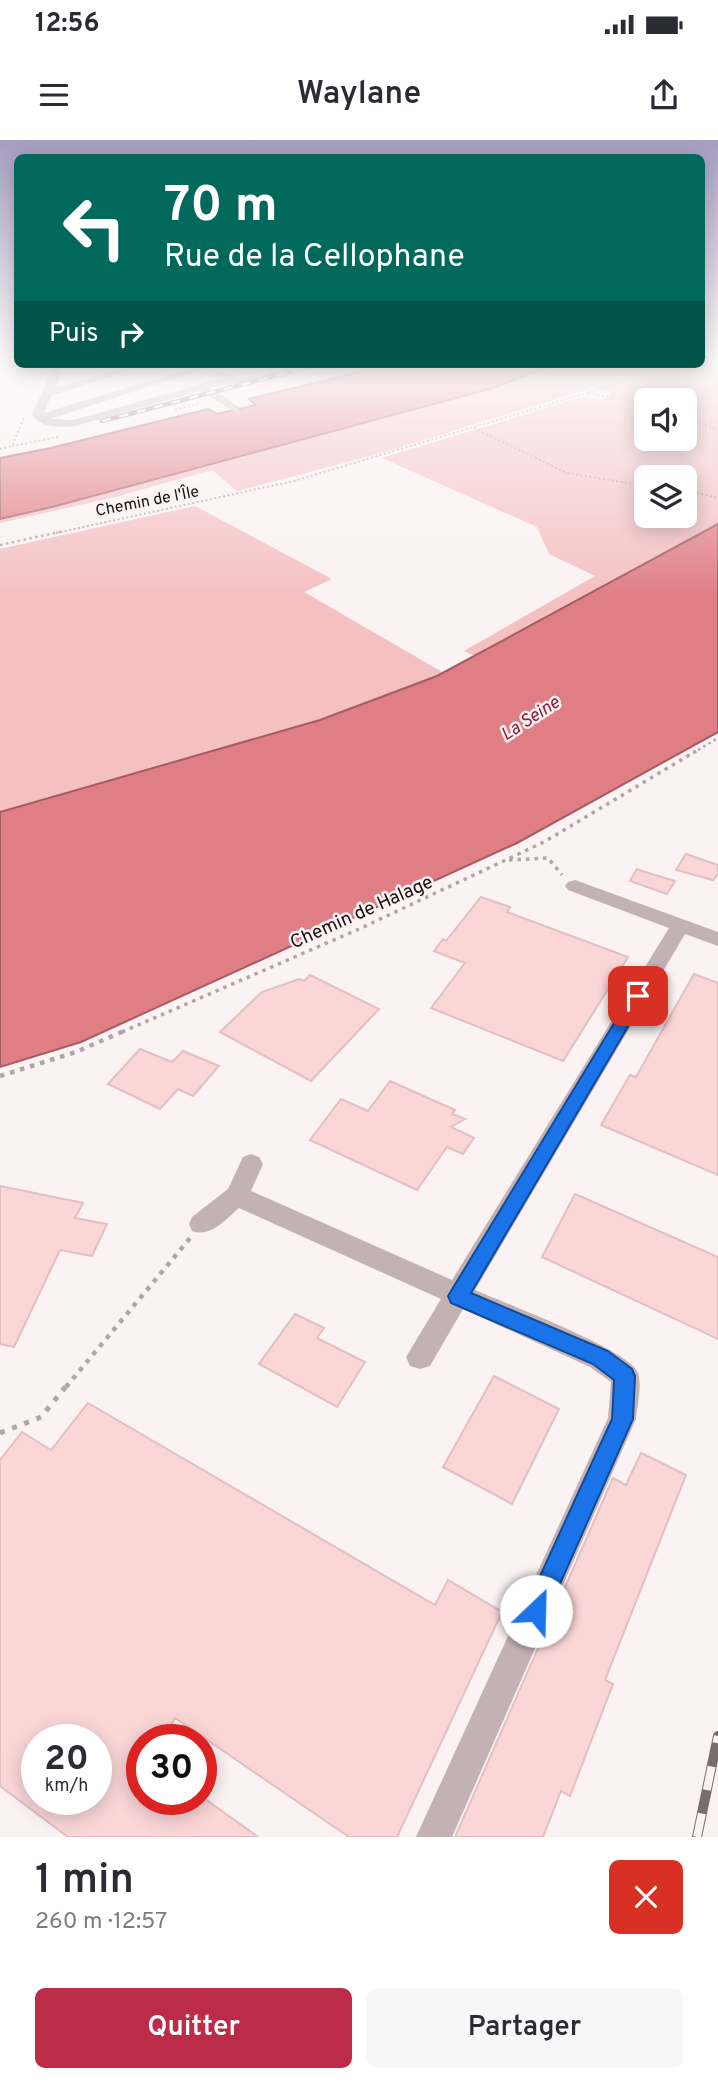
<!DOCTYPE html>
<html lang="fr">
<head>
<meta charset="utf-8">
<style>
	body { margin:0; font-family:Overpass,sans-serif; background:#f7f7f7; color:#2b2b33; height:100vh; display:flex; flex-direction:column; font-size:26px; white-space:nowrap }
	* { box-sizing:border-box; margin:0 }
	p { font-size:23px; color:#7c7c81 }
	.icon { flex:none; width:38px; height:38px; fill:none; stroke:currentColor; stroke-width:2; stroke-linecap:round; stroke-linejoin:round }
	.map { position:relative; height:1697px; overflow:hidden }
	.side { display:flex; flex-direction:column; background:#fff; flex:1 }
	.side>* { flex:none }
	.guide { position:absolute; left:14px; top:14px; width:691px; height:214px; border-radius:10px; box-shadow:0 4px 18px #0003; background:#00695c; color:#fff; overflow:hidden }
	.fabs { position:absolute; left:634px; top:248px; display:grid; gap:14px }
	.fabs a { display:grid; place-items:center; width:63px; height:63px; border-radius:10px; background:#fff; box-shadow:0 4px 18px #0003; font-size:35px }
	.speed { position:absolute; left:21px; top:1584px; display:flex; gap:14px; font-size:35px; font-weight:700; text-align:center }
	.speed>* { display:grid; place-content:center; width:91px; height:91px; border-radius:50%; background:#fff; box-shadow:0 4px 18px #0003; line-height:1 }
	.speed small { font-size:18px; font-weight:400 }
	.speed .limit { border:10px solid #d22; background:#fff; color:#111 }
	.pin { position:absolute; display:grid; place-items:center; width:60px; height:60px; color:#fff; margin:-30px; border-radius:14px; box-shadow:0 4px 10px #0006 }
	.me { position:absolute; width:77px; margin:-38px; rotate:24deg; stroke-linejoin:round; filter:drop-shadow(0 0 5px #0008) }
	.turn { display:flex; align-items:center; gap:24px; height:147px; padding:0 35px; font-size:32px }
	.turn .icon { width:91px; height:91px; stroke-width:2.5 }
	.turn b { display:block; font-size:49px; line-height:60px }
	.then { display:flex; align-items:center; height:66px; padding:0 35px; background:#0003; gap:14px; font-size:26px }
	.round { display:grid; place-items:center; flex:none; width:74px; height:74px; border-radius:10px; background:#f7f7f7 }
	.headline { display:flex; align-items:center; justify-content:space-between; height:119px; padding:0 35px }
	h1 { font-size:42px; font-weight:600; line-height:52px }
	.action { display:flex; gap:14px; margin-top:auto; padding:14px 35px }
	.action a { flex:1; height:80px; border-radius:10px; background:#bc2b47; color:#fff; font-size:28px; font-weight:600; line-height:80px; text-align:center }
	.action a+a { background:#f7f7f7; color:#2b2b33 }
	.status { display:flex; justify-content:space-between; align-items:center; height:49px; padding:0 35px; background:#fff; direction:ltr }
	.status svg { height:19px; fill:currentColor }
	header { display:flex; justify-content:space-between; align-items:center; height:91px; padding:0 35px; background:#fff; font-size:32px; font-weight:600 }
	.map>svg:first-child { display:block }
	.green { fill:#f4c0c2; fill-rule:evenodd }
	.water { fill:#e07e86; stroke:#a55c62; stroke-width:2 }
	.building { fill:#fad6d7; stroke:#e2bfc0; stroke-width:2; fill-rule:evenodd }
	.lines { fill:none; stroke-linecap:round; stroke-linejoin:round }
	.path-far4 { stroke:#afa6a7; stroke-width:2; stroke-dasharray:2 2.5; stroke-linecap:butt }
	.path-far3 { stroke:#afa6a7; stroke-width:2.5; stroke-dasharray:2.5 3.5; stroke-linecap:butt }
	.path-far2 { stroke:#afa6a7; stroke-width:3.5; stroke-dasharray:3.5 5; stroke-linecap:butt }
	.path-far1 { stroke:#afa6a7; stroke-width:4.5; stroke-dasharray:4.5 6; stroke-linecap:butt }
	.path { stroke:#afa6a7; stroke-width:5; stroke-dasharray:5 8; stroke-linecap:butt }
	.minor { fill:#c2b2b3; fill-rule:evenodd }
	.rail-far1-casing { stroke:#796e6f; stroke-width:4.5 }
	.rail-casing { stroke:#796e6f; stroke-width:10 }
	.rail-far1 { stroke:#faf2f3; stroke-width:2.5; stroke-dasharray:9; stroke-linecap:butt }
	.rail { stroke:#faf2f3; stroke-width:8; stroke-dasharray:24; stroke-linecap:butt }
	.route { fill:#1a73e8; stroke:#114b97; stroke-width:2 }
	.labels { text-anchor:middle; stroke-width:5; stroke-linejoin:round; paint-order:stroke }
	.far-street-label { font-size:16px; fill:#1a0e0f; stroke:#faf2f3 }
	.far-water-label { font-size:18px; font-style:italic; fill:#8e1831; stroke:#faf2f3 }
	.street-label { font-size:19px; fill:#1a0e0f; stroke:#faf2f3 }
</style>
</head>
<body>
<div class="status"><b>12:56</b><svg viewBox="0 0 49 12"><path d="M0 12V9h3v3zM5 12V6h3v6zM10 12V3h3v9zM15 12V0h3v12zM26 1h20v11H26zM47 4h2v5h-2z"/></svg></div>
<header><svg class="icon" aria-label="menu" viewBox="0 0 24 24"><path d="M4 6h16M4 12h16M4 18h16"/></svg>Waylane<svg class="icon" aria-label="share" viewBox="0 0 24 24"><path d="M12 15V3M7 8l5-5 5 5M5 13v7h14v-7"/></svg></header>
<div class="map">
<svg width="718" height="1697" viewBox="0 0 718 1697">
	<rect width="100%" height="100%" fill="#faf2f3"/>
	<g class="green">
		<path d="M702,219H718V384L475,516L464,511L595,436L549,414L537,387L382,318L579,258L605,259L611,253L595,247L382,313L237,351L212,330L115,357L0,383V379L52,367L493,248L555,224H619C630,228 638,226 649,231L667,224H702ZM646,261H684V299H646ZM646,338H684V376H646Z"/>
		<polygon points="195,366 332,439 304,452 444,533 320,580 0,672 0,409"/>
	</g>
	<g class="water">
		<polygon points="378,224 555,224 493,248 52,367 0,379 0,318 51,308 208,269 217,274 256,265 249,259 348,235"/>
		<polygon points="718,384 718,592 517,703 81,902 0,927 0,672 320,580 437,536"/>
	</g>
	<g class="building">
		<polygon points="686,714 718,725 718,734 713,740 676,730"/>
		<polygon points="637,729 642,731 675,741 667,754 630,741"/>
		<polygon points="481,757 510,767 507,772 628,817 563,921 431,868 465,823 434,811 443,799 446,801"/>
		<polygon points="694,834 718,843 718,1035 601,985 630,935 636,937"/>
		<polygon points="310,835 379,869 311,941 220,892 262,852 299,839 304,841"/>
		<polygon points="140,909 172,922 183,911 219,926 193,956 178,949 160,969 108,944"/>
		<polygon points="390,941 455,970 452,974 465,979 451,987 474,998 463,1014 447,1007 417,1050 310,1000 341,959 368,971"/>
		<polygon points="0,1046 83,1063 75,1078 107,1084 92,1116 60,1110 14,1207 0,1204"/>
		<polygon points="575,1054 718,1117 718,1199 542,1117"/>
		<polygon points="295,1174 324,1188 317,1198 365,1222 337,1267 259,1224"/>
		<polygon points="494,1236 559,1269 512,1364 443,1327"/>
		<path d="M88,1263L435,1465L448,1440L502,1472L397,1697H349L175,1578L162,1600H142V1659H205L258,1697H68L0,1646V1320L22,1292L51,1310ZM37,1600H96V1659H37Z"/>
		<polygon points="641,1313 686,1335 605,1540 613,1544 570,1656 561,1651 543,1697 455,1697 613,1338 626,1345"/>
	</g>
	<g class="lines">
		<g class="path-far4">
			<polyline points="313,233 340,224"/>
			<polyline points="589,253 646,264"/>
			<polyline points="175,270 201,263"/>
			<polyline points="684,277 718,290"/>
			<polyline points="474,288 567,333 646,346"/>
			<polyline points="12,306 58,297"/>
			<polyline points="0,309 12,306 24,278"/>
			<polyline points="684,349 718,358"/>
			<polyline points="56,393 294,341 587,253 629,239 658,224"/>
		</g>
		<g class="path-far3">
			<polyline points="0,405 64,391"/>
			<polyline points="693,613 718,598"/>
		</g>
		<g class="path-far2">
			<polyline points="509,720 548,718 562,735"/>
			<polyline points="122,892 359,789 544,702 696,611"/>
		</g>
		<g class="path-far1">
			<polyline points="0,936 76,912 126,890"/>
			<polyline points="66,1247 191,1097"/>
		</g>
		<polyline class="path" points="0,1293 41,1277 67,1245"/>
		<g class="minor">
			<path d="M55,224H65L55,248L136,224H152L51,256L44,273L197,226L206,228L50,279L74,280L219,239L212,235C220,229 233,237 244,237C267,236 287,224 310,224C282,245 243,239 211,248L239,267V271L235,272L200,251L75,286C58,287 42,289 32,274Z"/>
			<path d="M575,740L718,792V806L685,794L475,1150C504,1163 625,1208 637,1231C643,1243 637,1266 636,1279L452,1697H416L608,1278L611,1242L590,1227L463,1169L430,1226L420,1229L410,1226L406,1217L441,1159L239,1068C226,1079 211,1098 192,1091L189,1084L192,1077L228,1049L243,1017L251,1014L259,1017L263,1024L251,1051L452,1140L669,788L568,750L565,746L568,742Z"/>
		</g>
		<defs>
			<polyline id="rail-far1" points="102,281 321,224"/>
			<polyline id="rail" points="697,1697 718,1596"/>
		</defs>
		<use href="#rail-far1" class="rail-far1-casing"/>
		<use href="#rail" class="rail-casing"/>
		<use href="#rail-far1" class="rail-far1"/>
		<use href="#rail" class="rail"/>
	</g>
	<linearGradient id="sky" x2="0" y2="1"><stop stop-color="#a59ec1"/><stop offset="0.48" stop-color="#fdf9fa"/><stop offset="1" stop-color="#fdf9fa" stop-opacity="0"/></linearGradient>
	<rect width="718" height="456" fill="url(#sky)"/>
	<polygon class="route" points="638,850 646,856 471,1153 608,1211 632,1229 635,1236 633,1279 544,1480 536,1483 527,1480 524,1471 612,1279 614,1240 593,1224 451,1163 448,1156 633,852"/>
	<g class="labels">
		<g class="far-street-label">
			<text transform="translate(147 360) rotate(-11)" y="6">Chemin de l'Île</text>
		</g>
		<g class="far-water-label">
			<text transform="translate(530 578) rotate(-33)" y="6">La Seine</text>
		</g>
		<g class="street-label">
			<text transform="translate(361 771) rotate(-24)" y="7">Chemin de Halage</text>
		</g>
	</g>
</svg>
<div class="fabs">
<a><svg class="icon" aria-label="sound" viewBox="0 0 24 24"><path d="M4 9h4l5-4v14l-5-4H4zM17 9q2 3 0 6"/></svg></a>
<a><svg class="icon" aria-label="layers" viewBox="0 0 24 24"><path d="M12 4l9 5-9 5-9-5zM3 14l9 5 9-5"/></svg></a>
</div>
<div class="speed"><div>20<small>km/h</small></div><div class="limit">30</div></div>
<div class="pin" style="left:638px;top:856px;background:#d93025"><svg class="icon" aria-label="arrive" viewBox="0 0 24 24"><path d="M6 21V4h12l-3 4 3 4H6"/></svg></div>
<svg class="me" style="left:536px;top:1471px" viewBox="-20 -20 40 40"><circle r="19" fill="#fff"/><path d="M0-13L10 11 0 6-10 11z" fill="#1a73e8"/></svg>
<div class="guide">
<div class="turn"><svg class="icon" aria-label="left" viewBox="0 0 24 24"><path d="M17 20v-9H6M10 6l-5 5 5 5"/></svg><div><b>70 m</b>Rue de la Cellophane</div></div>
<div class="then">Puis<svg class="icon" aria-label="right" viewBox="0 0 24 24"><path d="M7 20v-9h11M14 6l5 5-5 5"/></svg></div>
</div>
</div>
<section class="side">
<div class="headline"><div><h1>1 min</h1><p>260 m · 12:57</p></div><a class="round" style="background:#d93025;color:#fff"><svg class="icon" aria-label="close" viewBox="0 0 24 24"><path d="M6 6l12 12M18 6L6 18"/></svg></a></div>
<div class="action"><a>Quitter</a><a>Partager</a></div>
</section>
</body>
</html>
